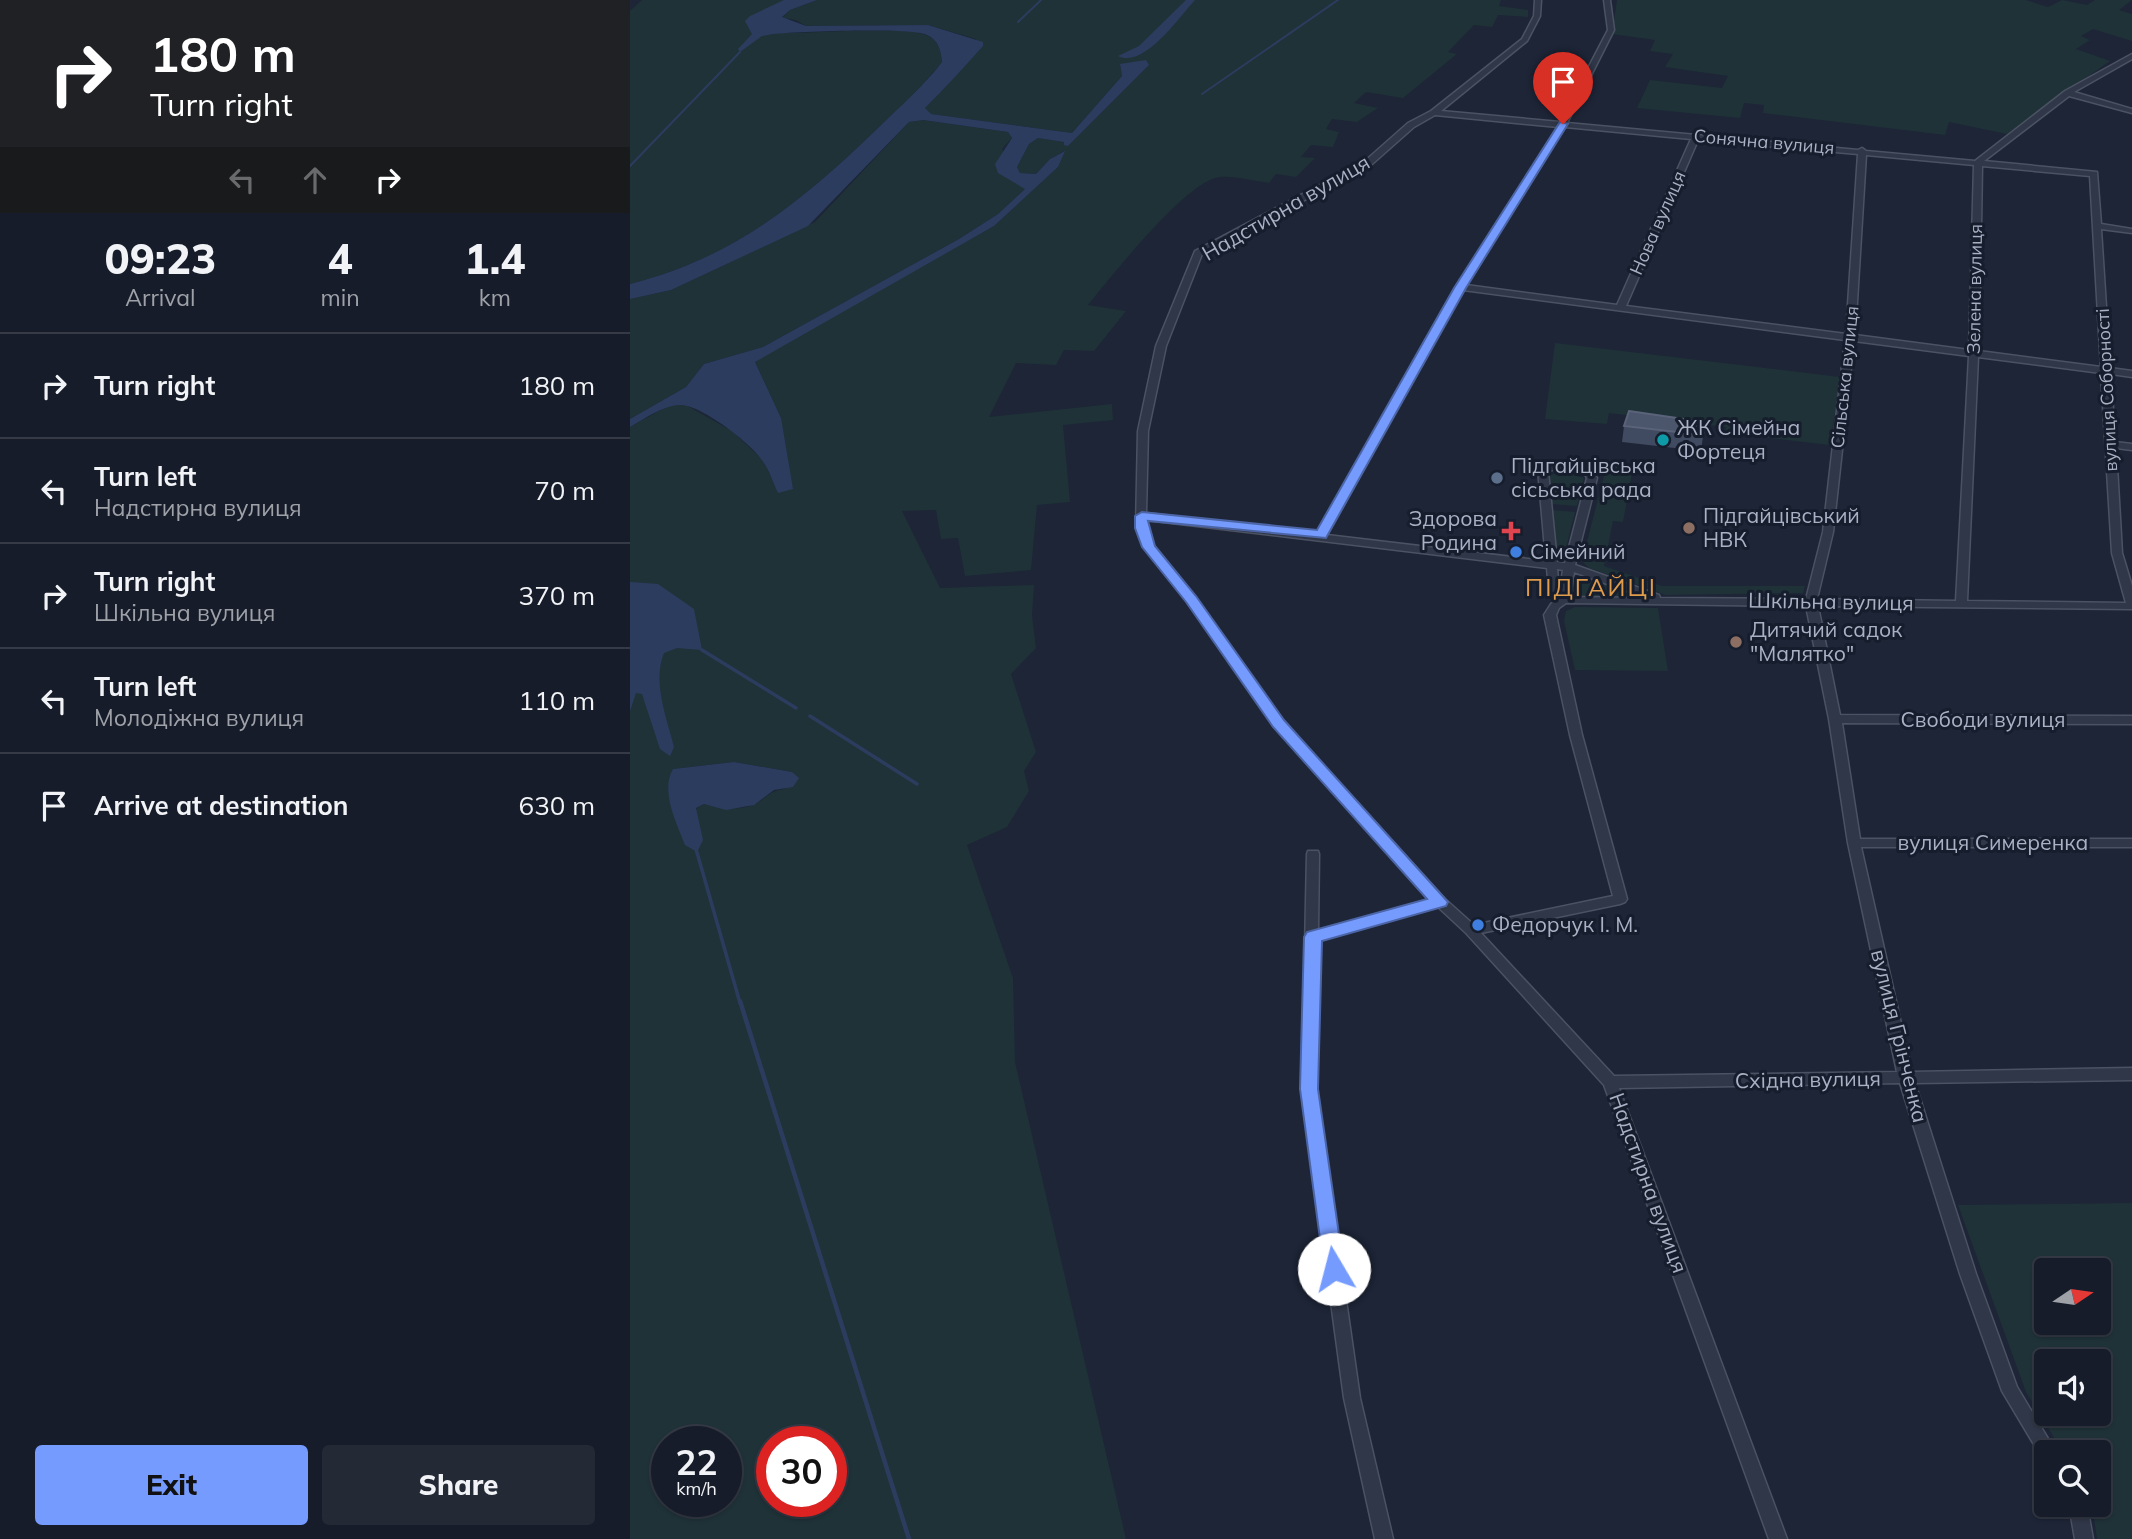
<!DOCTYPE html>
<html lang="en">
<head>
<meta charset="utf-8">
<style>
	body { margin:0; font-family:Mulish,sans-serif; background:#232935; color:#f1f3f6; height:100vh; display:flex; flex-direction:column; font-size:26px; white-space:nowrap }
	* { box-sizing:border-box; margin:0 }
	p { font-size:23px; color:#9ea1a8 }
	.icon { flex:none; width:38px; height:38px; fill:none; stroke:currentColor; stroke-width:2; stroke-linecap:round; stroke-linejoin:round }
	.map { position:relative; flex:1; overflow:hidden }
	.drawer { display:flex; flex-direction:column; background:#161c29; width:630px }
	.drawer>* { flex:none }
	.guide { background:#202124; color:#fff; overflow:hidden }
	.needle { width:46px; rotate:77deg }
	.fabs { position:absolute; left:1404px; top:1258px; display:grid; gap:14px }
	.fabs a { display:grid; place-items:center; width:77px; height:77px; border-radius:7px; background:#161c29; box-shadow:0 2px 5px #0004,0 0 0 2px #353a46; font-size:35px }
	.speed { position:absolute; left:21px; top:1426px; display:flex; gap:14px; font-size:35px; font-weight:700; text-align:center }
	.speed>* { display:grid; place-content:center; width:91px; height:91px; border-radius:50%; background:#161c29; box-shadow:0 2px 5px #0004,0 0 0 2px #353a46; line-height:1 }
	.speed small { font-size:18px; font-weight:400 }
	.speed .limit { border:10px solid #d22; background:#fff; color:#111 }
	.pin { position:absolute; display:grid; place-items:center; width:60px; height:60px; color:#fff; margin:-72px -30px; border-radius:50% 50% 50% 0; rotate:-45deg; box-shadow:0 0 7px #0007 }
	.pin .icon { rotate:45deg }
	.me { position:absolute; width:77px; margin:-38px; rotate:352deg; stroke-linejoin:round; filter:drop-shadow(0 0 5px #0008) }
	.turn { display:flex; align-items:center; gap:24px; height:147px; padding:0 35px; font-size:32px }
	.turn .icon { width:91px; height:91px; stroke-width:2.5 }
	.turn b { display:block; font-size:49px; line-height:60px }
	.lanes { display:flex; align-items:center; height:66px; padding:0 35px; background:#0003; justify-content:center; gap:35px; direction:ltr }
	.lanes .off { opacity:.35 }
	.eta { display:flex; justify-content:space-evenly; align-items:center; height:119px; text-align:center }
	.eta b { font-size:42px; font-weight:800; line-height:49px }
	.primary-button { display:flex; gap:14px; margin-top:auto; padding:14px 35px }
	.primary-button a { flex:1; height:80px; border-radius:7px; background:#759bff; color:#111; font-size:28px; font-weight:800; line-height:80px; text-align:center }
	.primary-button a+a { background:#232935; color:#f1f3f6 }
	ul { padding:0; list-style:none }
	li { display:flex; align-items:center; gap:21px; height:105px; padding:0 35px; border-top:2px solid #353a46 }
	li div { flex:1 }
	li b { display:block; font-size:26px }
	li em { font-style:normal }
	main { display:flex; flex:1; min-height:0 }
	.map>svg:first-child { display:block }
	.green { fill:#1f3238; fill-rule:evenodd }
	.water { fill:#2c3c5f }
	.lines { fill:none; stroke-linecap:round; stroke-linejoin:round }
	.stream-far2 { stroke:#2c3c5f; stroke-width:2 }
	.stream-far1 { stroke:#2c3c5f; stroke-width:3.5 }
	.stream { stroke:#2c3c5f; stroke-width:4.5 }
	.street-casing { stroke:#4b5263; stroke-width:3 }
	.street { fill:#303748; fill-rule:evenodd }
	.wall { fill:#404a60 }
	.building { fill:#4b556b; stroke:#5a6379; stroke-width:2 }
	.route { fill:#759bff; stroke:#4c65a6; stroke-width:2 }
	.culture-dot { fill:#0f9aa8; stroke:#161d2c; stroke-width:2.5 }
	.service-dot { fill:#5c6f8a; stroke:#161d2c; stroke-width:2.5 }
	.education-dot { fill:#8d6e63; stroke:#161d2c; stroke-width:2.5 }
	.health-dot { fill:#e0444e; stroke:#161d2c; stroke-width:2.5 }
	.shop-dot { fill:#3f7fe0; stroke:#161d2c; stroke-width:2.5 }
	.labels { text-anchor:middle; stroke-width:6; stroke-linejoin:round; paint-order:stroke }
	.far-street-label { font-size:18px; fill:#aab1c5; stroke:#161d2c }
	.street-label { font-size:21px; fill:#aab1c5; stroke:#161d2c }
	.poi-label { font-size:21px; fill:#aab1c5; stroke:#161d2c; text-anchor:start }
	.quarter-label { font-size:24px; letter-spacing:2px; fill:#de9c4c; stroke:#161d2c }
</style>
</head>
<body>
<main>
<section class="drawer">
<div class="guide">
<div class="turn"><svg class="icon" aria-label="right" viewBox="0 0 24 24"><path d="M7 20v-9h11M14 6l5 5-5 5"/></svg><div><b>180 m</b>Turn right</div></div>
<div class="lanes"><svg class="icon off" aria-label="left" viewBox="0 0 24 24"><path d="M17 20v-9H6M10 6l-5 5 5 5"/></svg><svg class="icon off" aria-label="ahead" viewBox="0 0 24 24"><path d="M12 20V5M6 11l6-6 6 6"/></svg><svg class="icon" aria-label="right" viewBox="0 0 24 24"><path d="M7 20v-9h11M14 6l5 5-5 5"/></svg></div>
</div>
<div class="eta">
<div><b>09:23</b><p>Arrival</p></div>
<div><b>4</b><p>min</p></div>
<div><b>1.4</b><p>km</p></div>
</div>
<ul>
<li><svg class="icon" aria-label="right" viewBox="0 0 24 24"><path d="M7 20v-9h11M14 6l5 5-5 5"/></svg><div><b>Turn right</b></div><em>180 m</em></li>
<li><svg class="icon" aria-label="left" viewBox="0 0 24 24"><path d="M17 20v-9H6M10 6l-5 5 5 5"/></svg><div><b>Turn left</b><p>Надстирна вулиця</p></div><em>70 m</em></li>
<li><svg class="icon" aria-label="right" viewBox="0 0 24 24"><path d="M7 20v-9h11M14 6l5 5-5 5"/></svg><div><b>Turn right</b><p>Шкільна вулиця</p></div><em>370 m</em></li>
<li><svg class="icon" aria-label="left" viewBox="0 0 24 24"><path d="M17 20v-9H6M10 6l-5 5 5 5"/></svg><div><b>Turn left</b><p>Молодіжна вулиця</p></div><em>110 m</em></li>
<li><svg class="icon" aria-label="arrive" viewBox="0 0 24 24"><path d="M6 21V4h12l-3 4 3 4H6"/></svg><div><b>Arrive at destination</b></div><em>630 m</em></li>
</ul>
<div class="primary-button"><a>Exit</a><a>Share</a></div>
</section>
<div class="map">
<svg width="1502" height="1539" viewBox="0 0 1502 1539">
	<rect width="100%" height="100%" fill="#1d2537"/>
	<g class="green">
		<path d="M12,0H160L140,9L158,33C186,33 276,26 296,35C308,40 311,50 312,62C291,88 266,111 242,134C169,204 100,259 0,284V11Z"/>
		<path d="M187,0H871L869,6L898,10V17L868,15L862,27L844,25L818,52L827,54L773,98L736,92L724,103L748,108L727,122L702,119L696,129L709,132L703,147L681,145L671,157L685,158L666,177L646,174L639,183C624,181 606,176 590,177C558,179 480,278 458,305L496,311L464,351L434,350L426,365L386,363L359,417L482,404L483,420L433,425L440,502L407,505L401,570L335,576L328,538L311,539L306,510L272,511L310,588L404,585L402,615L406,648L381,674L406,752L394,771L399,791L377,827L337,845L383,978L385,1062L496,1539H0V427L36,407L54,404L102,431L134,461L148,493L151,418L125,362L157,341L364,226L428,167L434,151L420,159L406,174L390,173L387,167L399,144L408,138L435,142L438,146L519,65H490L492,76L442,133L300,114L295,108L349,50L346,39L298,25L176,26L166,20L152,18L160,10ZM104,762L162,772L155,789C140,790 137,798 125,804C108,812 90,808 74,804L66,809L43,769ZM37,1442H96V1502H37ZM142,1442H201V1502H142Z"/>
		<polygon points="987,0 1396,0 1418,7 1432,0 1457,5 1465,0 1502,0 1489,10 1502,14 1502,41 1463,29 1451,36 1460,40 1446,49 1480,61 1377,134 1319,122 1315,135 1133,113 1134,105 1114,103 1110,118 1007,108 1020,80 1092,88 1098,76 1035,67 1043,54 1020,51 1025,40 982,34"/>
		<polygon points="292,120 378,132 382,138 372,149 395,189 368,214 329,239 133,347 74,364 56,387 0,419 0,299 41,290 185,222 279,122"/>
		<polygon points="925,343 1210,377 1200,445 1095,433 1096,427 979,413 977,424 915,419"/>
		<polygon points="982,465 1003,468 993,522 983,521 974,566 1032,586 1175,586 1173,593 1036,595 959,568 952,561 976,468"/>
		<polygon points="931,472 954,478 947,506 922,504 920,475"/>
		<polygon points="922,510 945,512 933,560 924,559"/>
		<polygon points="950,575 1001,593 1001,596 952,596 940,590 943,577"/>
		<polygon points="945,607 1028,608 1038,671 945,670 934,621 936,611"/>
		<path d="M1502,1203V1539H1467L1462,1505H1468V1452H1433L1396,1392L1328,1205ZM1416,1270H1468V1323H1416ZM1416,1362H1468V1414H1416Z"/>
	</g>
	<g class="water">
		<path d="M154,0H187L160,10L152,17L176,26L298,25L353,42V46C335,66 316,87 295,108L301,114L442,133L492,76L490,64L516,60L519,65L438,146L434,145V142L408,138L399,144L387,167L390,173L406,174L420,159L435,151L428,167L364,226L125,362L151,418L163,489L148,493C143,483 140,472 134,463C124,445 70,404 50,405C32,406 16,418 0,427V419L56,387L74,364L133,347L329,239L368,214L395,189L368,173L365,164L382,138L378,132L293,120L279,122L178,226L41,290L0,299V284C103,258 171,202 245,131C268,108 293,87 312,62C311,50 308,40 297,35C278,27 169,32 143,34L132,36L110,52L108,49L122,34L115,21L120,16Z"/>
		<path d="M556,0H565C549,17 514,69 488,56L509,46Z"/>
		<path d="M0,582L28,584L64,609L72,650L47,648L34,653C22,682 37,718 44,747L40,756L30,749L12,694L6,693L0,711Z"/>
		<path d="M104,762L162,772L169,778L163,787L144,790L124,805L96,810L74,804L66,808L73,840L67,852L55,845C47,824 30,791 43,769Z"/>
	</g>
	<g class="lines">
		<g class="stream-far2">
			<polyline points="388,22 411,0"/>
			<polyline points="572,94 708,0"/>
			<polyline points="0,166 110,52"/>
		</g>
		<g class="stream-far1">
			<polyline points="72,650 166,708"/>
			<polyline points="180,716 287,784"/>
			<polyline points="66,849 110,1003"/>
		</g>
		<polyline class="stream" points="110,1001 279,1539"/>
		<defs>
			<g id="street">
				<path d="M905,0H911L910,16L897,41L811,111L930,122L978,30L974,0H980L984,30L937,123L1228,150L1232,148L1236,151L1345,161L1435,91L1502,54V59L1444,92L1502,109V113L1439,96L1354,161L1467,172L1471,224L1502,229V233L1471,229L1480,368L1502,371V377L1481,374L1485,442L1502,444V450L1486,448L1492,553L1502,586V609L1188,606L1210,715L1502,716V724L1212,723L1230,839H1502V847H1231L1282,1072L1502,1068V1080L1285,1083L1346,1274L1387,1387L1426,1452H1416V1459L1412,1458L1372,1391L1330,1274L1270,1083L989,1088L1157,1539H1139L974,1085L836,933L808,907L688,940L686,1089L730,1398L763,1539H745L714,1398L672,1089L677,854L678,851H688L689,854L688,931L800,900L644,726L557,601L515,549L506,528L508,431L526,346L565,251L735,161L778,123L801,111L892,39L904,16ZM805,115L928,127L826,287L687,534L516,513L518,431L536,346L572,254L741,165L784,127ZM935,127L1061,139L987,305L836,285ZM1068,140L1228,154L1216,334L996,306ZM1236,155L1344,165L1339,350L1225,335ZM1352,166L1460,176L1471,367L1349,351ZM833,290L1215,340L1193,532L1176,599L1030,598L1029,595L945,565L967,478L959,464C941,461 927,463 909,467L908,469L916,561L697,535ZM1224,341L1339,356L1326,601L1187,599L1203,532ZM1348,357L1471,373L1482,553L1496,603L1337,601ZM934,467L952,469L957,478L935,563L927,562L918,471ZM516,520L917,568L919,590L927,600L921,604L914,615L940,735L983,896L844,925L815,899L652,720L565,597L524,546L516,528ZM927,569L933,570L930,590L929,589ZM944,572L1016,598L940,597ZM936,603L1176,606L1199,719L1218,843L1267,1072L984,1076L851,933L990,904L995,902L997,899L952,735L926,615L929,608Z"/>
				<polygon points="1439,1505 1457,1505 1463,1539 1445,1539"/>
			</g>
		</defs>
		<use href="#street" class="street-casing"/>
		<use href="#street" class="street"/>
	</g>
	<polygon class="wall" points="1075,422 1071,451 992,442 994,426"/>
	<polygon class="building" points="999,411 1075,422 1073,435 994,426"/>
	<polygon class="route" points="930,122 938,124 836,288 696,538 518,521 525,546 566,596 654,720 818,902 816,906 692,941 688,1089 714,1269 711,1275 704,1278 697,1275 694,1269 670,1089 674,937 677,932 797,899 643,727 556,602 512,547 505,528 505,516 512,512 687,530 824,288"/>
	<circle class="culture-dot" cx="1033" cy="440" r="7"/>
	<circle class="service-dot" cx="867" cy="478" r="7"/>
	<g class="education-dot">
		<circle cx="1059" cy="528" r="7"/>
		<circle cx="1106" cy="642" r="7"/>
	</g>
	<path class="health-dot" d="M877.5 520.5h7v7h7v7h-7v7h-7v-7h-7v-7h7z"/>
	<g class="shop-dot">
		<circle cx="886" cy="552" r="7"/>
		<circle cx="848" cy="925" r="7"/>
	</g>
	<g class="labels">
		<g class="far-street-label">
			<text transform="translate(1134 142) rotate(5)" y="6">Сонячна вулиця</text>
			<text transform="translate(1028 223) rotate(-66)" y="6">Нова вулиця</text>
			<text transform="translate(1345 289) rotate(-89)" y="6">Зелена вулиця</text>
			<text transform="translate(1215 377) rotate(-84)" y="6">Сільська вулиця</text>
			<text transform="translate(1477 390) rotate(-93)" y="6">вулиця Соборності</text>
		</g>
		<g class="street-label">
			<text transform="translate(656 208) rotate(-30)" y="7">Надстирна вулиця</text>
			<text transform="translate(1201 602) rotate(1)" y="7">Шкільна вулиця</text>
			<text x="1353" y="727">Свободи вулиця</text>
			<text x="1363" y="850">вулиця Симеренка</text>
			<text transform="translate(1269 1036) rotate(76)" y="7">вулиця Грінченка</text>
			<text transform="translate(1178 1080) rotate(-1)" y="7">Східна вулиця</text>
			<text transform="translate(1018 1183) rotate(70)" y="7">Надстирна вулиця</text>
		</g>
		<g class="poi-label">
			<text x="1047" y="435">ЖК Сімейна<tspan x="1047" dy="24">Фортеця</tspan></text>
			<text x="881" y="473">Підгайцівська<tspan x="881" dy="24">сісьська рада</tspan></text>
			<text x="1073" y="523">Підгайцівський<tspan x="1073" dy="24">НВК</tspan></text>
			<text x="867" y="526" text-anchor="end">Здорова<tspan x="867" dy="24">Родина</tspan></text>
			<text x="900" y="559">Сімейний</text>
			<text x="1120" y="637">Дитячий садок<tspan x="1120" dy="24">"Малятко"</tspan></text>
			<text x="862" y="932">Федорчук І. М.</text>
		</g>
		<g class="quarter-label">
			<text x="961" y="596">ПІДГАЙЦІ</text>
		</g>
	</g>
</svg>
<div class="fabs">
<a><svg class="needle" viewBox="-14 -14 28 28"><path d="M0-13l5 13h-10z" fill="#e53935"/><path d="M0 13l5-13h-10z" fill="#9ea1a8"/></svg></a>
<a><svg class="icon" aria-label="sound" viewBox="0 0 24 24"><path d="M4 9h4l5-4v14l-5-4H4zM17 9q2 3 0 6"/></svg></a>
<a><svg class="icon" aria-label="search" viewBox="0 0 24 24"><circle cx="10" cy="10" r="6"/><path d="M15 15l6 6"/></svg></a>
</div>
<div class="speed"><div>22<small>km/h</small></div><div class="limit">30</div></div>
<div class="pin" style="left:933px;top:124px;background:#d93025"><svg class="icon" aria-label="arrive" viewBox="0 0 24 24"><path d="M6 21V4h12l-3 4 3 4H6"/></svg></div>
<svg class="me" style="left:704px;top:1269px" viewBox="-20 -20 40 40"><circle r="19" fill="#fff"/><path d="M0-13L10 11 0 6-10 11z" fill="#759bff"/></svg>
</div>
</main>
</body>
</html>
